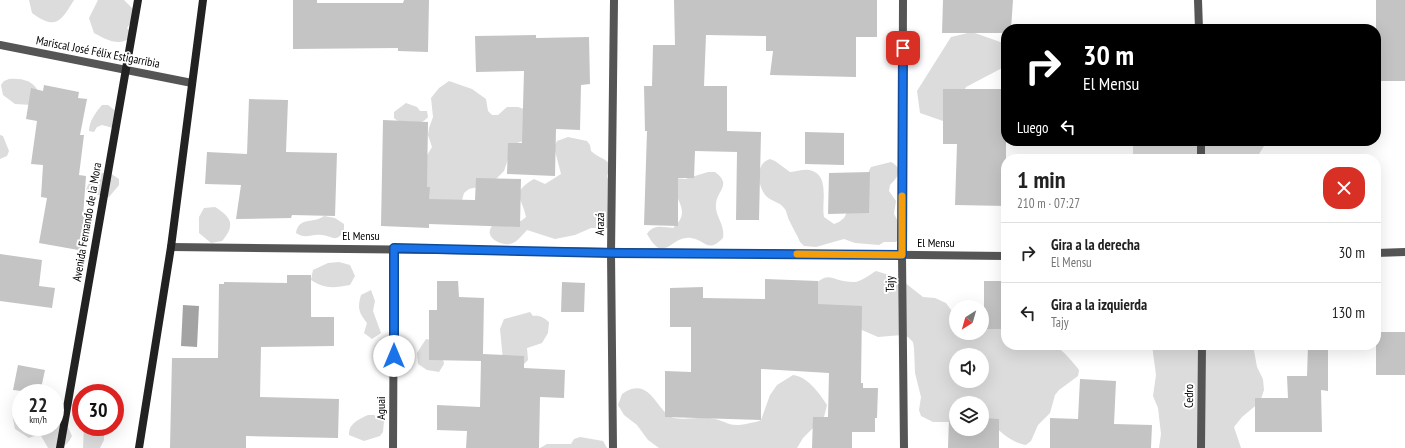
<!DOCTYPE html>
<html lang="es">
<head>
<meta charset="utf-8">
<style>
	body { margin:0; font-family:"PT Sans Narrow",sans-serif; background:#f2f2f2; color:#222; height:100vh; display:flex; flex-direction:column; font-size:15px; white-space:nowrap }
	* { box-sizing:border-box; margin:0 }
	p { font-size:13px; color:#767676 }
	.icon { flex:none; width:22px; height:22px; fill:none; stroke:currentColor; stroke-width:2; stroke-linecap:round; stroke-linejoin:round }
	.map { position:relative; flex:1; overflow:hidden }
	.panel { position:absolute; left:1001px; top:154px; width:380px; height:196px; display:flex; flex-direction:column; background:#fff; border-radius:16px; box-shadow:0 4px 16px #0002 }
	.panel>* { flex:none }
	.hud { position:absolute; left:1001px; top:24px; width:380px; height:122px; border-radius:16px; box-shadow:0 4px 16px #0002; background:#000; color:#fff; overflow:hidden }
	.needle { width:26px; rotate:217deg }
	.controls { position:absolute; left:949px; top:300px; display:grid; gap:8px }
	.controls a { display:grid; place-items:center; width:40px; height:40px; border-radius:50%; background:#fff; box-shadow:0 4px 16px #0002; font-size:20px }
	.speed { position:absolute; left:12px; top:384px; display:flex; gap:8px; font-size:20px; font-weight:700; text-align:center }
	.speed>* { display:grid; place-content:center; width:52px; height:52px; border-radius:50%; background:#fff; box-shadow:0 4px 16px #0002; line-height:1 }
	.speed small { font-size:10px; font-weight:400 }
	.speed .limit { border:6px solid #d22; background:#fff; color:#111 }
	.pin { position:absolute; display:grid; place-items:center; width:34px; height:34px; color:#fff; margin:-17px; border-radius:8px; box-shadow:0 2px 6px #0006 }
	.me { position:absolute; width:44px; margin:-22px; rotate:0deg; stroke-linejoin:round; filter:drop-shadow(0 0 3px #0008) }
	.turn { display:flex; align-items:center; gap:14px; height:84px; padding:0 16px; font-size:18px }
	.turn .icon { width:52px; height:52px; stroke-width:2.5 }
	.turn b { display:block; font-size:28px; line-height:34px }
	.then { display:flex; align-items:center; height:38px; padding:0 16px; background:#0003; gap:8px; font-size:15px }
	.round { display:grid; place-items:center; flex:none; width:42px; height:42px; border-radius:16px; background:#f2f2f2 }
	.headline { display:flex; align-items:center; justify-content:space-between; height:68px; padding:0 16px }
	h1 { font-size:24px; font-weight:700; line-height:30px }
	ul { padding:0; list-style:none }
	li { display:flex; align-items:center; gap:12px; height:60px; padding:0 16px; border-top:1px solid #e0e0e0 }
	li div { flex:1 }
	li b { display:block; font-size:15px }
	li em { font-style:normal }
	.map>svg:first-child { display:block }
	.green { fill:#dcdcdc; fill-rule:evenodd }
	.water { fill:#a3a3a3 }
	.building { fill:#c4c4c4 }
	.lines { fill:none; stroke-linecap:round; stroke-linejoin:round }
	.minor { stroke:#555; stroke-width:8 }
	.secondary { stroke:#222; stroke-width:8 }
	.route-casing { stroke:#114b97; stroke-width:10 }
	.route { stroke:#1a73e8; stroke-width:7 }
	.slow { stroke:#f59e0b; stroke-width:7 }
	.labels { text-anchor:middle; stroke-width:4; stroke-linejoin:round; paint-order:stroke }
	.street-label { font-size:12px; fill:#000; stroke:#fff }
</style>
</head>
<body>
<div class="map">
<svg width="1405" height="448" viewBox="0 0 1405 448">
	<rect width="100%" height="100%" fill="#fff"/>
	<g class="green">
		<path d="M29,0H74C61,21 56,31 32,13Z"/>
		<path d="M98,0H124L137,13L127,28L131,32L130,38C119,47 105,39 94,33L89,18Z"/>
		<polygon points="972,32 1006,44 1006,66 966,87 957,106 943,121 920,113 917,91 951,37"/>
		<path d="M9,79C21,78 32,80 38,91L32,105L15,104L3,95L1,85L4,81Z"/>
		<polygon points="449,81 472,89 486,99 488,111 492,115 498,115 507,107 518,107 524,109 524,141 513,144 504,171 491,184 469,189 464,193 461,204 432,206 423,187 426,157 432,147 428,135 429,128 433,117 431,98 439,88"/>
		<path d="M406,103L417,107L420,111H427L428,117C420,127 403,126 394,118V112Z"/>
		<path d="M102,105H108L117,112L113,128L102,125L97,127L94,132L89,131C89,121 96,112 102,105Z"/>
		<polygon points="0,135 3,136 9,151 7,156 0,159"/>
		<path d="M568,137L587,141L590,145L591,151C597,157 605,158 611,165L607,176L612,193L608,228H591L575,235L555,239L527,230C523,234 518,241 513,243C505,247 487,240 490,230C491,226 495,223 497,220L521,221L526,217C522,197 510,193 534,179L545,184L561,174L554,147L557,141Z"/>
		<polygon points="1133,141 1267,141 1256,159 1131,159 1133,155"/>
		<path d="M770,159L775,161L790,172C796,172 803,169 809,170C831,174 821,203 824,217L834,224L839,222L844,218L871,167L891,162C904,169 898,177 890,185L889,191L896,201L894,214L900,225V237L896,242H884L879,245L855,243L844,239L816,247L804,246L800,242C797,234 792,227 789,220C787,216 787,211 784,208C780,202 771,201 766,196C757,186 755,163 770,159Z"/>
		<path d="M708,172H715C734,186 714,191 716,208C717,219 725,225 723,238C707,254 706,240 691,238C670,235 665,266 647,234C653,224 663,227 673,228C689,214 680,205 674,190C672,187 673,182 674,178L685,179Z"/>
		<polygon points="98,173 110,173 119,179 119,185 109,197 103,198 99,195 88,194 86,190 88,185"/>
		<path d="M215,207C231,217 236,225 222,241L211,243L199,233V217L204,208Z"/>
		<path d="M324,216L335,218L344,224V230C336,244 333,236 322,235C312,233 306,240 296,233C299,216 314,224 324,216Z"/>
		<path d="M339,262L350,265L355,276L350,285C334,288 324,289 311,280L313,270L328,263Z"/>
		<path d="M876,271L899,278L923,297L935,298L946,303L956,317V333H982V328L989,325L1006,329V345H1054C1063,350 1073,362 1079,370L1078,376L1059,390L1055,395L1050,413L1038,425L1031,441L1026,445C1009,443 996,426 982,417V403H956V422H933L921,416L919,410L921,397L915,373L914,348L913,342L908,337L902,335L878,337L818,311L809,290C831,267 829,282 854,282C861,282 869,275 876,271ZM956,355H982V381H956Z"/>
		<path d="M371,290L375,301L373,311L381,333L372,339L364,333L367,323C359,313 357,308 361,295Z"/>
		<path d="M530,312L533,316C540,315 544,318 549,322L548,333L542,343L527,348L528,360L520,368L503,360L500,329L504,319Z"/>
		<polygon points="426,339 431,340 442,353 444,364 439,372 427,370 418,364 417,353"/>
		<polygon points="1152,345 1253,345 1257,367 1263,379 1264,390 1260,402 1242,417 1234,427 1241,448 1159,448 1161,434 1158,408 1153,396 1156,375"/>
		<path d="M793,375C807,376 820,394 827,405L824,417L803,438L797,448H659L648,440L637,425L624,415L618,405L622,394C651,374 656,413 674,418C685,420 698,417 709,418C728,420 727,429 750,423C754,422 757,422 761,420L770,395L777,385Z"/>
		<path d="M21,395V427H55V423L67,425L72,436C66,448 61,448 48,448L40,434L29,438L15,429L13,419L17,409V399Z"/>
		<path d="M368,415H374L384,421L383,432L380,436L364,441L349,435C348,424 359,419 368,415Z"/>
		<polygon points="84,427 102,427 104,429 104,440 100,448 83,448"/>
		<polygon points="580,437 603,441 607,448 540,448 547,444 571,444 574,439"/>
	</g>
	<polygon class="water" points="183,305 199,306 197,347 181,346"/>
	<g class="building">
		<polygon points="293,0 317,0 317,3 403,3 404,0 429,0 428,52 398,51 398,48 293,49"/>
		<polygon points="674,0 877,0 877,37 856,37 856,77 770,75 773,51 766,51 766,36 706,35 704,86 727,86 727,131 761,132 759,220 736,220 737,152 695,151 694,178 678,178 678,226 644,225 647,131 645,131 644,86 652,86 653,45 675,45"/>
		<polygon points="943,0 1013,0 1011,29 1006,29 1006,33 942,33"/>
		<rect x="1376" y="0" width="29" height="81"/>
		<polygon points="536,35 536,38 589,37 590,84 581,85 580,130 556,129 555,176 507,174 508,143 522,143 524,71 476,72 475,36"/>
		<polygon points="44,85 79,92 78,98 87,99 80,135 84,135 79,175 86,176 83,217 90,218 84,251 39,243 47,198 41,197 43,165 31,164 37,121 26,119 31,88 43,91"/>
		<polygon points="943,89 1006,89 1006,206 955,205 957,144 943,144"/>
		<polygon points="249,99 288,100 286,152 337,153 335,216 292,215 291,218 236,219 241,185 205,184 207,152 247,154"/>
		<polygon points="383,120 428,122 427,187 430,187 429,199 475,200 476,178 521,179 520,227 429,224 429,228 381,226"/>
		<polygon points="805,132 844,133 844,165 805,164"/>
		<polygon points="870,172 869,213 828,214 829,173"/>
		<polygon points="0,254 42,260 39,286 55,288 52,308 0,301"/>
		<polygon points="287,275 311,275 311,317 334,317 334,346 261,347 260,397 339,399 338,438 246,436 246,448 170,448 172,358 218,358 219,284 224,284 224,282 287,283"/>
		<polygon points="765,279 818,281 818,304 862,306 861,383 863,383 863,388 878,388 877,418 875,418 875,432 852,432 852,448 812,448 813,417 828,417 829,373 761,369 761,420 665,417 665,371 691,372 691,327 670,327 670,288 703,287 703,298 765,299"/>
		<polygon points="437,281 458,281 459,297 484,298 483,354 524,356 524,368 565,370 564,398 540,397 539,448 466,448 467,431 437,430 437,405 480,407 481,361 429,360 429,310 437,310"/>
		<rect x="984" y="281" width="22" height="48"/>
		<polygon points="562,282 585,283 584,312 561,312"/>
		<rect x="1376" y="332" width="29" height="43"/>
		<polygon points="1308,345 1328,345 1328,391 1321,390 1322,432 1255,432 1255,398 1288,398 1287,376 1307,376"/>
		<polygon points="18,365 45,370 40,393 13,390"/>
		<polygon points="1080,379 1116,381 1114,424 1152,425 1151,448 1050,448 1050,418 1078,419"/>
		<polygon points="949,418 956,418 956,429 982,429 982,418 999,419 999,448 948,448"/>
	</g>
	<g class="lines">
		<g class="minor">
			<polyline points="903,0 902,255 904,448"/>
			<polyline points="1198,0 1199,29"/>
			<polyline points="0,45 192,83"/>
			<polyline points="1201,141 1201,159"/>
			<polyline points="171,247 1006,256"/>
			<polyline points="1376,253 1405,252"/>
			<polyline points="393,448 394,248"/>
			<polyline points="613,448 611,253 614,0"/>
			<polyline points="1201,448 1202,345"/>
		</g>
		<g class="secondary">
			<polyline points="60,448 138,0"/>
			<polyline points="139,448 171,247 203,0"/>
		</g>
	</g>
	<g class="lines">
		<defs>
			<polyline id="route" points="394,356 394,248 611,253 902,255 903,48"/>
		</defs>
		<use href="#route" class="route-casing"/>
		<use href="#route" class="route"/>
		<polyline class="slow" points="797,254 902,255 902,196"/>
	</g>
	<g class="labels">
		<g class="street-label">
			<text transform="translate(98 52) rotate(11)" y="4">Mariscal José Félix Estigarribia</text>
			<text transform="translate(87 222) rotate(-80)" y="4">Avenida Fernando de la Mora</text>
			<text transform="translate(600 224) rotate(-89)" y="4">Arazá</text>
			<text x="361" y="240">El Mensu</text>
			<text x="936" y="247">El Mensu</text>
			<text transform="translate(890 284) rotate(-91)" y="4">Tajy</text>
			<text transform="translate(1189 396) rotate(-89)" y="4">Cedro</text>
			<text transform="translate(381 408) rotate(-90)" y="4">Aguai</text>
		</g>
	</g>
</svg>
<div class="controls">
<a><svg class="needle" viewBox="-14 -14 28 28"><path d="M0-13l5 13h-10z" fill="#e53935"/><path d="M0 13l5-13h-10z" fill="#767676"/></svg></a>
<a><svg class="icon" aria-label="sound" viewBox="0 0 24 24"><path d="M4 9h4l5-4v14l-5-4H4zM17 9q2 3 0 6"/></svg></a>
<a><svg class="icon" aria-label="layers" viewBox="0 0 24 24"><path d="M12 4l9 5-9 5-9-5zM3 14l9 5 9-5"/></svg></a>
</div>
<div class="speed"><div>22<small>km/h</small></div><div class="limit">30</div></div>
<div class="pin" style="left:903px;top:48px;background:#d93025"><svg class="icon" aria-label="arrive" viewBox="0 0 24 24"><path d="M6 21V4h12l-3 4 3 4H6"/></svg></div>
<svg class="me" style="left:394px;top:356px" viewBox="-20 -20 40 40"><circle r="19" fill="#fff"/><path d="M0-13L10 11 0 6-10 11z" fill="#1a73e8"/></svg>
<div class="hud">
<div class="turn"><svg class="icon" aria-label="right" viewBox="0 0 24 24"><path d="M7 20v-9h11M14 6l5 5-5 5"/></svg><div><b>30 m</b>El Mensu</div></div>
<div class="then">Luego<svg class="icon" aria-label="left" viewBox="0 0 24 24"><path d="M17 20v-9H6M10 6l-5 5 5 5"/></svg></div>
</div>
<section class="panel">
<div class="headline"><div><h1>1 min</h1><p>210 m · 07:27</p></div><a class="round" style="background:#d93025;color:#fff"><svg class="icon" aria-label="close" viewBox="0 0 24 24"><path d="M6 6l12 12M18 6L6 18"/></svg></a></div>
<ul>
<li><svg class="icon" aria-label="right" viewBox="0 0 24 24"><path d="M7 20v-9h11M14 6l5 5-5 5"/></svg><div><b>Gira a la derecha</b><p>El Mensu</p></div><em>30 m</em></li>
<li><svg class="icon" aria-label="left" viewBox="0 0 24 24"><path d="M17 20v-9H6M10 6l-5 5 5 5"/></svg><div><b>Gira a la izquierda</b><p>Tajy</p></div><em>130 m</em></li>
</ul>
</section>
</div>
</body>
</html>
